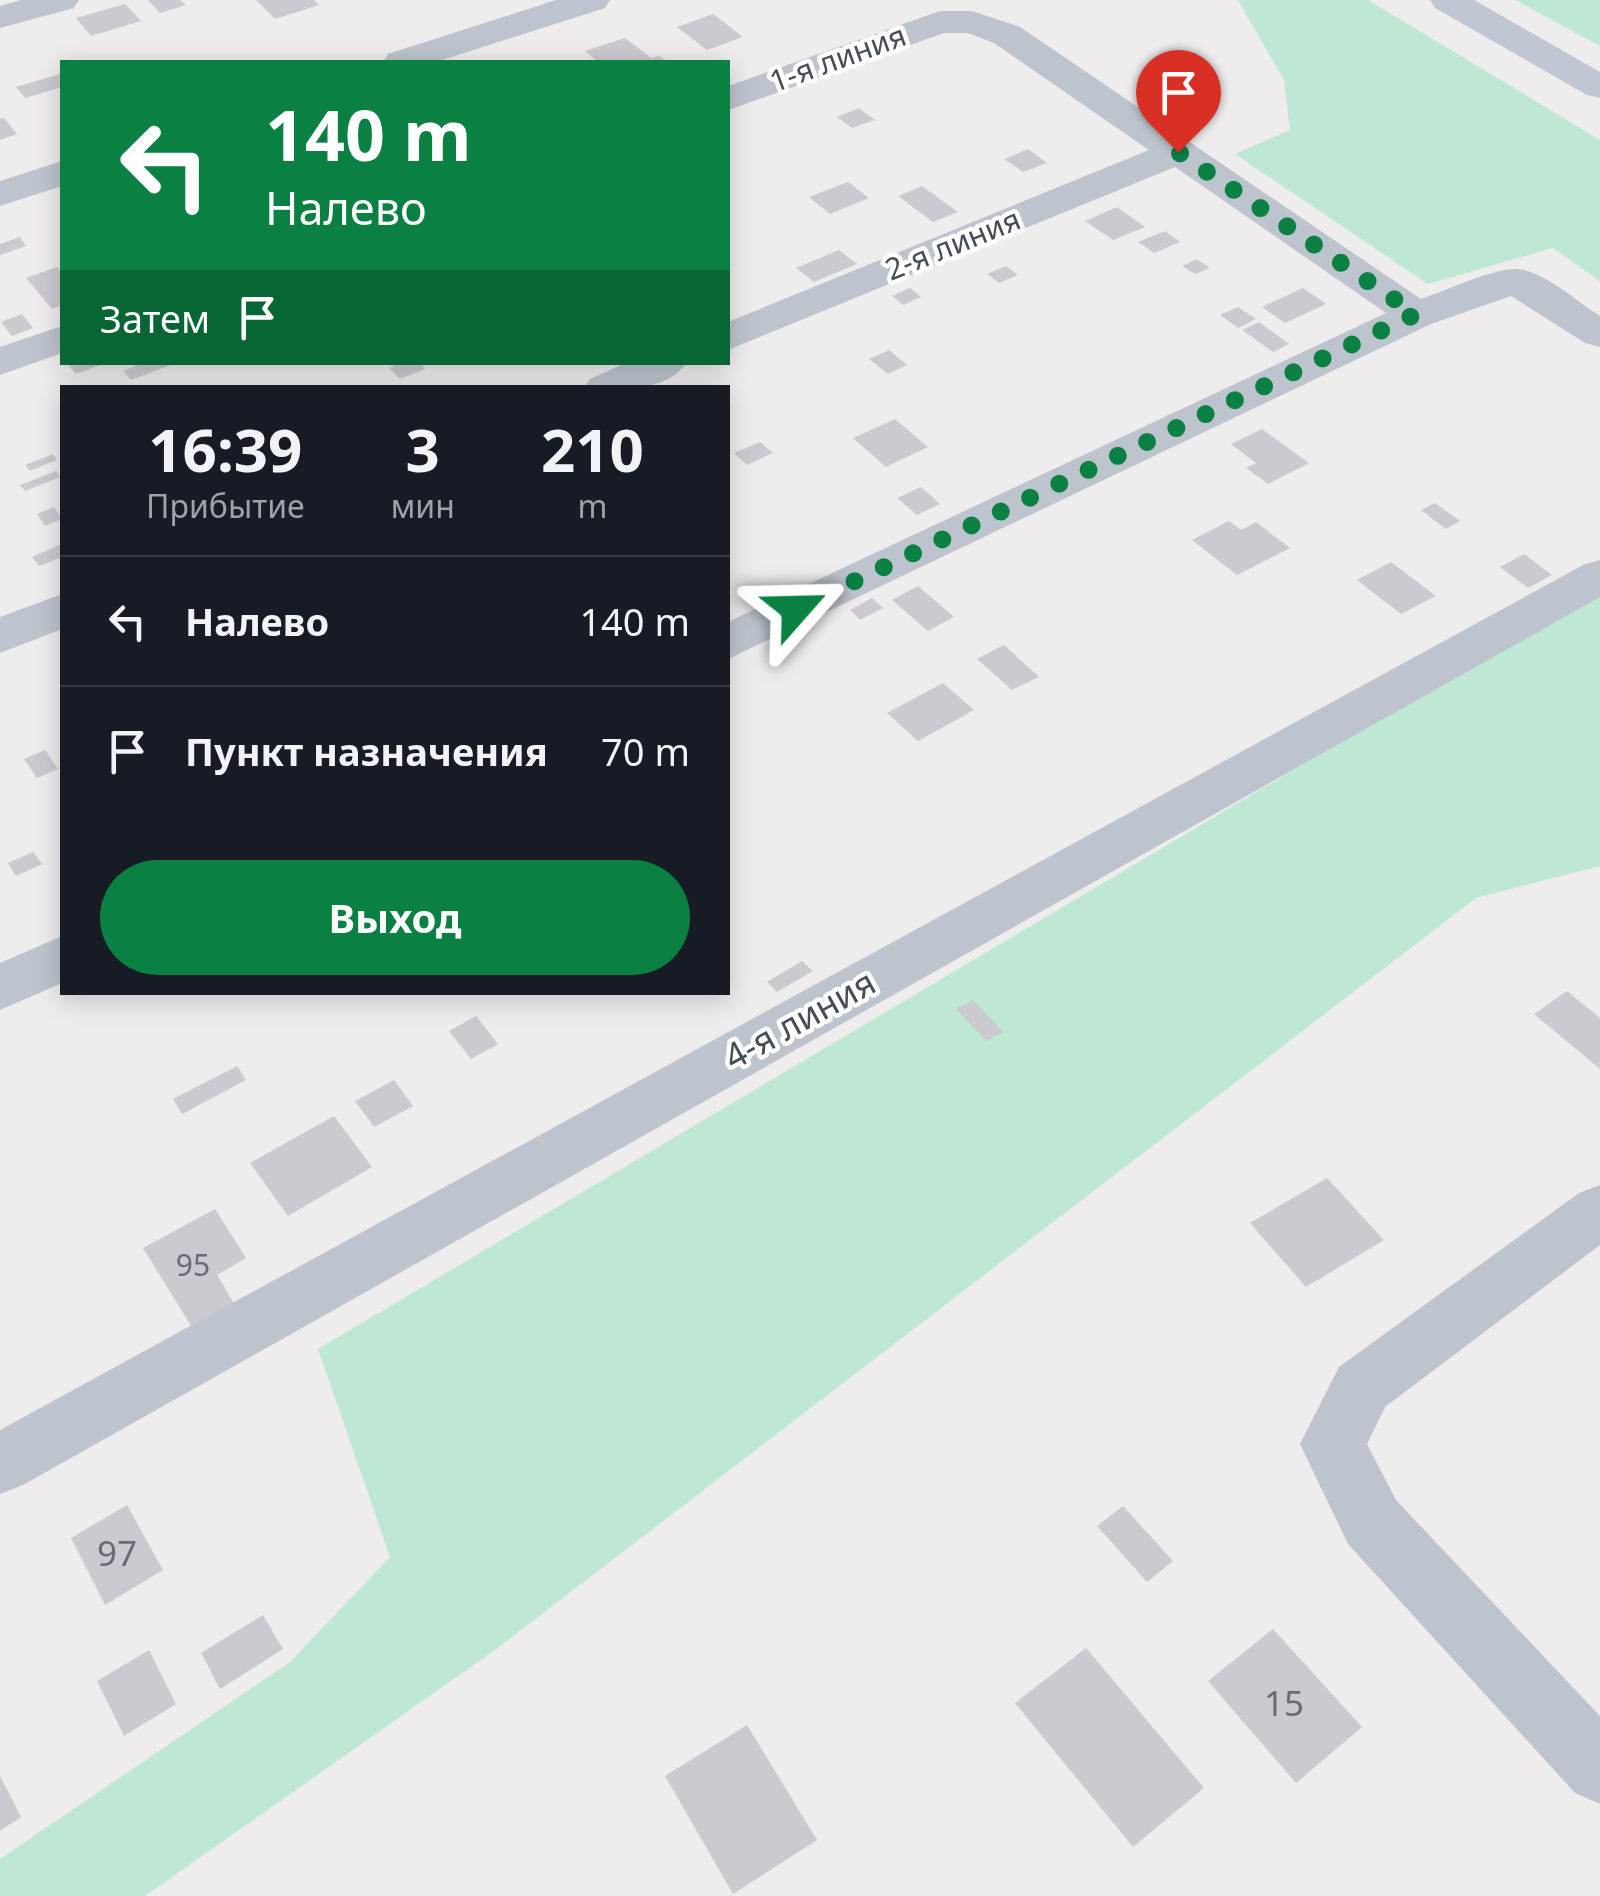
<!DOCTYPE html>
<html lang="ru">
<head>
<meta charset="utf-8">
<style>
	body { margin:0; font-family:"Noto Sans",sans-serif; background:#242831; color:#f1f3f6; height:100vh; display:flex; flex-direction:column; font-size:38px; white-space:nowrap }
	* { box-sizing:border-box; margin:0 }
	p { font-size:32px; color:#9ea1a6 }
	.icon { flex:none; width:55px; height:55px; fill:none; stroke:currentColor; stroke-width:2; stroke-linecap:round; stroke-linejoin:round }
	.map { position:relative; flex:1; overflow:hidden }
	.side { position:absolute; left:60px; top:385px; width:670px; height:610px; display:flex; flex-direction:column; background:#171b24; border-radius:0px; box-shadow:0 5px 25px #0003 }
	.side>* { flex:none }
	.hud { position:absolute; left:60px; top:60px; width:670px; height:305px; border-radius:0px; box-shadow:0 5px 25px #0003; background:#0b8043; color:#fff; overflow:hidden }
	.pin { position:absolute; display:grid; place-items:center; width:85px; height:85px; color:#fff; margin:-102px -42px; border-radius:50% 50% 50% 0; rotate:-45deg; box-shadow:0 0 10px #0007 }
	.pin .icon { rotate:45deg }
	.me { position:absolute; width:110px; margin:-55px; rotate:65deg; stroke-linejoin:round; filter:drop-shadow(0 0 8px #0008) }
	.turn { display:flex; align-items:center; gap:35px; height:210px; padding:0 40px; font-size:45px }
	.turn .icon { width:130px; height:130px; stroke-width:2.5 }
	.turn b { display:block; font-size:70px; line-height:85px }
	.then { display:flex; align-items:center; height:95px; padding:0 40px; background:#0003; gap:20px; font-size:38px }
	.eta { display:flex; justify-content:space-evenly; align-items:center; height:170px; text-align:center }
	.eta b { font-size:60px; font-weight:700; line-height:70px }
	.cta { display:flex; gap:20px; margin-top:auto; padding:20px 40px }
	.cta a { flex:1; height:115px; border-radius:60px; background:#0b8043; color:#fff; font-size:40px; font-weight:700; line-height:115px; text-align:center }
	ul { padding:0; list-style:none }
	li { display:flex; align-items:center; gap:30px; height:130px; padding:0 40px; border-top:2px solid #363941 }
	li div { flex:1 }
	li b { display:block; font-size:38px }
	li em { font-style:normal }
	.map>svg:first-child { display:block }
	.green { fill:#bee8d3 }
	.building { fill:#cacad0 }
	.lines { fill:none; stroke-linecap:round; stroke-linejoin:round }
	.minor { fill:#bec4cd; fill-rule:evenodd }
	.tertiary { fill:#bec4cd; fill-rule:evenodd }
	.secondary { fill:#c0c7d3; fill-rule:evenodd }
	.route { stroke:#0b8043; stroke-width:18; stroke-dasharray:0 32.4 }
	.labels { text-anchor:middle; stroke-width:9; stroke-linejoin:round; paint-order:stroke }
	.far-street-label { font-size:30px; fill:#464d57; stroke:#fff }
	.number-label { font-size:30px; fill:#676c75 }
	.street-label { font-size:35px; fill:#464d57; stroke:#fff }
	.near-number-label { font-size:35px; fill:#676c75 }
</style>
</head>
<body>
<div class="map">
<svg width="1600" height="1896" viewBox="0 0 1600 1896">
	<rect width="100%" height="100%" fill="#eeecec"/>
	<g class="green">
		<polygon points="1238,0 1368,0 1600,140 1600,281 1553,248 1428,284 1235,154 1290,130 1284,80"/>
		<polygon points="1515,0 1600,0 1600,46"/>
		<polygon points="1600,588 1600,866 1476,898 495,1650 145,1896 0,1896 0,1859 290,1662 390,1557 318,1349"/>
	</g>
	<g class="building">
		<polygon points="148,0 180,0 186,5 160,13"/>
		<polygon points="256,0 314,0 319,5 275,19"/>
		<polygon points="125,4 141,21 91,36 76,18"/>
		<polygon points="713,14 743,37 707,50 677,27"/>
		<polygon points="625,38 651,58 659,56 668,62 598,62 585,51"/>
		<polygon points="60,74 62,87 25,98 16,87"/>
		<polygon points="859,108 875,120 852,128 837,117"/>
		<polygon points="4,118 17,134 0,140 0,119"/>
		<polygon points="1028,149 1047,163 1023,172 1004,159"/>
		<polygon points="848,182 869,198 830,214 809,197"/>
		<polygon points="922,186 958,212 933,222 898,196"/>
		<polygon points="1117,207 1145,227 1113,240 1085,221"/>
		<polygon points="1165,231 1180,242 1154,253 1138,242"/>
		<polygon points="20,237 26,246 0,255 0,244"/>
		<polygon points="839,250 857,264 814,282 796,268"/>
		<polygon points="1197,259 1210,268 1195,274 1182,266"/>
		<polygon points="1006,266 1018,275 999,283 987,274"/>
		<polygon points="57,267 62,274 62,305 52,309 26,278"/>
		<polygon points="910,288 921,297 903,305 892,296"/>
		<polygon points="1303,288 1326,304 1285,323 1262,307"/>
		<polygon points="1238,307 1256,319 1238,328 1220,315"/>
		<polygon points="22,314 33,328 12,336 1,322"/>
		<polygon points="1259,322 1289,344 1273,352 1242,330"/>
		<polygon points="889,350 907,365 888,374 869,359"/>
		<polygon points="66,362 106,362 106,363 76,374"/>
		<polygon points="145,362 176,362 176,363 131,380 123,371"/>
		<polygon points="402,362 419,362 425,369 400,379 389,368"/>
		<polygon points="895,419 928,447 886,467 853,438"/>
		<polygon points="1262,429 1309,463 1268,484 1246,468 1256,463 1231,444"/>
		<polygon points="760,442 773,453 747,465 734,453"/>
		<polygon points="53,454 57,460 30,471 25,465"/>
		<polygon points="56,471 60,477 25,491 20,485"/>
		<polygon points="921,487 940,504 917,515 897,498"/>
		<polygon points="1435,503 1460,521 1446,529 1421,510"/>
		<polygon points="54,507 62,519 45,526 37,514"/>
		<polygon points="1229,521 1241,530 1256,522 1290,548 1237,575 1192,540"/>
		<polygon points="62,544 62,557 39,566 32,557"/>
		<polygon points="1524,554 1552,575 1528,588 1500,567"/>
		<polygon points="1391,562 1436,596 1401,614 1357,580"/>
		<polygon points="918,586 954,617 928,631 892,600"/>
		<polygon points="872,598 883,608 860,620 850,610"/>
		<polygon points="1004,645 1039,677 1012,690 977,659"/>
		<polygon points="943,683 974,710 918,741 887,713"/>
		<polygon points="45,750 58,769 37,778 24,759"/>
		<polygon points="33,852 42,864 16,876 8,863"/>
		<polygon points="802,961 813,971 777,992 767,982"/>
		<polygon points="1567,991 1600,1018 1600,1069 1534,1014"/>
		<polygon points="973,1000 1003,1032 986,1041 956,1009"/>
		<polygon points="476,1016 498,1044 471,1059 449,1031"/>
		<polygon points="237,1066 246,1080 182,1114 173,1099"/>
		<polygon points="394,1080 413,1106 374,1127 355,1101"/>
		<polygon points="334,1116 372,1167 288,1216 250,1163"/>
		<polygon points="1327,1178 1384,1240 1306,1287 1250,1223"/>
		<polygon points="215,1209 246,1258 217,1275 235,1305 193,1329 143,1248"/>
		<polygon points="127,1505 163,1570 105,1605 71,1538"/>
		<polygon points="1123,1506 1173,1561 1147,1582 1097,1526"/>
		<polygon points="263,1615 283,1649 220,1689 201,1653"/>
		<polygon points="1273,1629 1362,1727 1296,1783 1208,1681"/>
		<polygon points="1086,1648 1204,1788 1133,1847 1015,1703"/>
		<polygon points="149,1650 176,1704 124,1736 97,1681"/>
		<polygon points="747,1725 817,1840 733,1894 665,1776"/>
		<polygon points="0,1776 21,1817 0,1831"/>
	</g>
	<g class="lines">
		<g class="minor">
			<polygon points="21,0 79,0 74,8 0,28 0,6"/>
			<path d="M940,11H972L1020,27L1421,299C1445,291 1495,267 1518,269C1545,272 1577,302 1600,316V347L1585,343L1511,296L1431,324L728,659V622L1386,313L1175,167L728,350V322L1149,150L994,43L968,33H944L728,110V86Z"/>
			<polygon points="62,326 62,353 0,375 0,347"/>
			<path d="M628,362H687C666,394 617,388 584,388L590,379Z"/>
			<polygon points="1600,560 1600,597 23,1485 0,1494 0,1430 1583,565"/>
			<polygon points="62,594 62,629 0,653 0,617"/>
			<polygon points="62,936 62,983 0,1010 0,963"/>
			<polygon points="1600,1185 1600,1245 1385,1407 1367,1444 1396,1500 1600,1716 1600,1804 1575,1793 1348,1544 1300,1444 1339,1367 1579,1193"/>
		</g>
		<g class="tertiary">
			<polygon points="556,0 610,0 605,8 436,62 383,62 388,54"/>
			<polygon points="62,161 62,186 0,206 0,181"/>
		</g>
		<polygon class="secondary" points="1430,0 1474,0 1600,72 1600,98 1587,95 1435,8"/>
	</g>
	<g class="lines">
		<polyline class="route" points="796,609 1416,314 1178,152"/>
	</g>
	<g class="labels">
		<g class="far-street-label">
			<text transform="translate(838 59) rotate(-20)" y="10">1-я линия</text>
			<text transform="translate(953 245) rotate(-22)" y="10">2-я линия</text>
		</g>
		<g class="number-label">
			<text x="193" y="1276">95</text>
		</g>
		<g class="street-label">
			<text transform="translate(800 1020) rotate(-29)" y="12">4-я линия</text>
		</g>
		<g class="near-number-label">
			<text x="117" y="1566">97</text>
			<text x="1284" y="1716">15</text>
		</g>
	</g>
</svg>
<div class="pin" style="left:1178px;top:152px;background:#d93025"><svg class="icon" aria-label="arrive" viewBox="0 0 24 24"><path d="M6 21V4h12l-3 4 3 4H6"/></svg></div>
<svg class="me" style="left:796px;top:609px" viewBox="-20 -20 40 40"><path d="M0-17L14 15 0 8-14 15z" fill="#0b8043" stroke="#fff" stroke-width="4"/></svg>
<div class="hud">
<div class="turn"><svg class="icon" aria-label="left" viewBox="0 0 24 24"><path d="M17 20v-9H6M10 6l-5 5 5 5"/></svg><div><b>140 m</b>Налево</div></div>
<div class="then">Затем<svg class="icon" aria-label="arrive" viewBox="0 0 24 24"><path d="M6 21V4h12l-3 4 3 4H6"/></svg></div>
</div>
<section class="side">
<div class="eta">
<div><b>16:39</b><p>Прибытие</p></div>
<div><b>3</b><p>мин</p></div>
<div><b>210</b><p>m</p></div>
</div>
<ul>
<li><svg class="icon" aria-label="left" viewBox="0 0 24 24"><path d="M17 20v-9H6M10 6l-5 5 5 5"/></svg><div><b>Налево</b></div><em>140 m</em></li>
<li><svg class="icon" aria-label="arrive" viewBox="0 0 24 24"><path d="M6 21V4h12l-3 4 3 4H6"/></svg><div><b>Пункт назначения</b></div><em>70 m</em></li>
</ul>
<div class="cta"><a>Выход</a></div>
</section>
</div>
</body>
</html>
